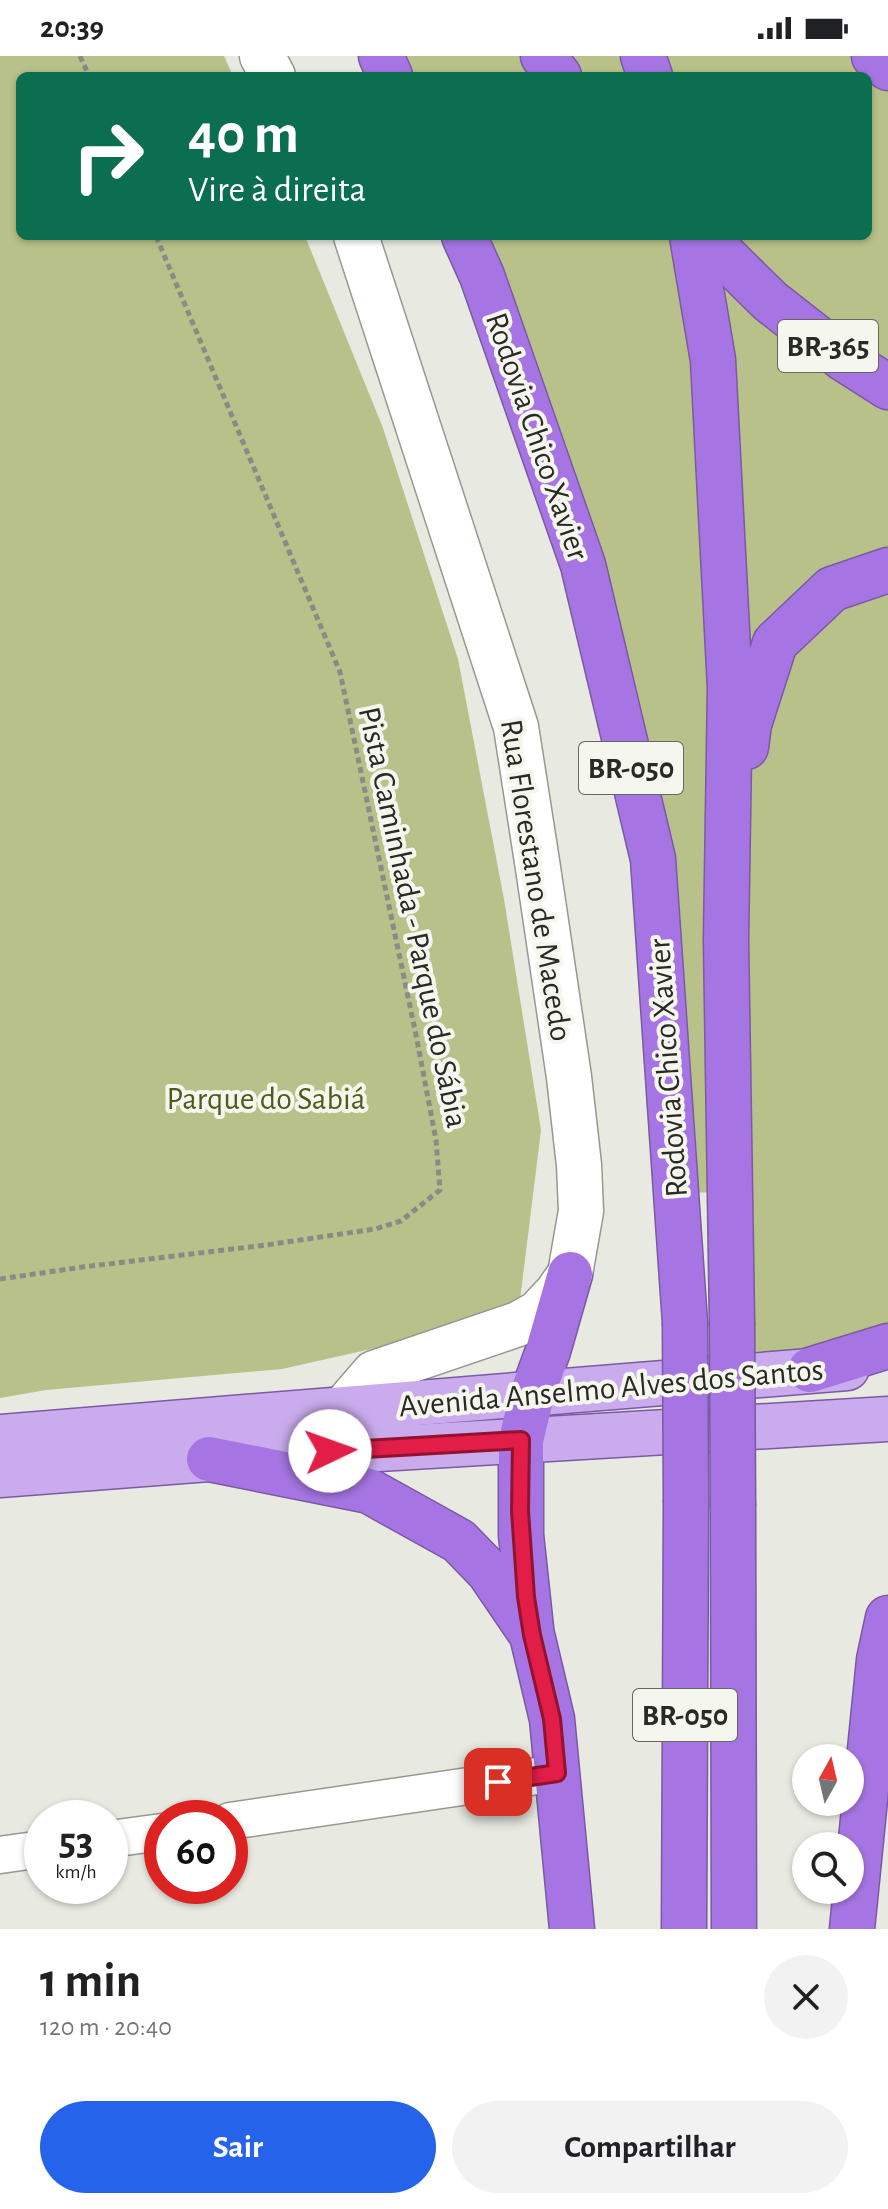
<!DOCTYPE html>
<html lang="pt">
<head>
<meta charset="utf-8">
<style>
	body { margin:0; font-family:"Alegreya Sans",sans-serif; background:#f2f2f2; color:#202124; height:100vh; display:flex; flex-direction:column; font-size:30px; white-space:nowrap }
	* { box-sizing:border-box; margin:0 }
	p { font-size:26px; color:#757577 }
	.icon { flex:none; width:44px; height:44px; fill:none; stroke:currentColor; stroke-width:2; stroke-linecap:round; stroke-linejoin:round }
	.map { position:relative; height:1873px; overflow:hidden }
	.details { display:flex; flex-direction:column; background:#fff; flex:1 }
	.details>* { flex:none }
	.guide { position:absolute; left:16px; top:16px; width:856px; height:168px; border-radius:12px; box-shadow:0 2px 6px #0004; background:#0b6e4f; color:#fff; overflow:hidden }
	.needle { width:52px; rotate:8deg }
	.fabs { position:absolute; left:792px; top:1688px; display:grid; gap:16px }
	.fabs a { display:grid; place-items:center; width:72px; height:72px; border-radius:50%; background:#fff; box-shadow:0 2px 6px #0004; font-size:40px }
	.speed { position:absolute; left:24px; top:1744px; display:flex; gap:16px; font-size:40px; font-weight:700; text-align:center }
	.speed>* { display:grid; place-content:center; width:104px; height:104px; border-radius:50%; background:#fff; box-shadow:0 2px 6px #0004; line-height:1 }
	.speed small { font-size:20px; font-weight:400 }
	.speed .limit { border:12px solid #d22; background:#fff; color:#111 }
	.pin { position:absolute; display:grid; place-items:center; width:68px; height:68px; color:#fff; margin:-34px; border-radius:16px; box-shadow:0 4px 12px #0006 }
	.me { position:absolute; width:88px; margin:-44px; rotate:87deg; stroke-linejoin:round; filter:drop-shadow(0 0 6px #0008) }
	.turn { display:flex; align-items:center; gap:28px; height:168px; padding:0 40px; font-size:36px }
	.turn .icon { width:104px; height:104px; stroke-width:2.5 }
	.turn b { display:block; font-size:56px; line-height:68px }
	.round { display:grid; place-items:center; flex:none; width:84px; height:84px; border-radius:42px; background:#f2f2f2 }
	.head { display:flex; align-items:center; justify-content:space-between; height:136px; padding:0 40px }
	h1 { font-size:48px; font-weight:700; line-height:60px }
	.button { display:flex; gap:16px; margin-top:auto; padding:16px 40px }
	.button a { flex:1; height:92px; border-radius:48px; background:#2563eb; color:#fff; font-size:32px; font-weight:700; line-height:92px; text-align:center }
	.button a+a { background:#f2f2f2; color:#202124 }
	.status { display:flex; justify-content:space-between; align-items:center; height:56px; padding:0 40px; background:#fff; direction:ltr }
	.status svg { height:22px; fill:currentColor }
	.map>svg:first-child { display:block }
	.green { fill:#b8c189 }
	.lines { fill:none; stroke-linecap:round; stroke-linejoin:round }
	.street-casing { stroke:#979890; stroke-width:39 }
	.secondary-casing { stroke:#979890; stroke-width:47 }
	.primary-casing { stroke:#7a5aa1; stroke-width:47 }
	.highway-casing { stroke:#7a5aa1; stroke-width:47 }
	.path { stroke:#8b8b86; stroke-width:5; stroke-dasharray:6 4; stroke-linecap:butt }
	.street { stroke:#fff; stroke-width:36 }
	.secondary { stroke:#fff; stroke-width:44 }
	.primary { stroke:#caacee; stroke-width:44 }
	.highway { stroke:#a675e3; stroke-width:44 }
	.highway-bridge-casing { stroke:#7a5aa1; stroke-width:47; stroke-linecap:butt }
	.highway-bridge { stroke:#a675e3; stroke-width:44 }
	.route-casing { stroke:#92132f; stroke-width:20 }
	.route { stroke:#e11d48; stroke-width:14 }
	.labels { text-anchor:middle; stroke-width:8; stroke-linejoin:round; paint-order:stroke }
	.shield { fill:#f5f7ee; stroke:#666762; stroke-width:2 }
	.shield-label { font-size:30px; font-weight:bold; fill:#292926 }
	.street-label { font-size:32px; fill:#292926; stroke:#f5f7ee }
	.park-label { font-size:32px; fill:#525919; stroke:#f5f7ee }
</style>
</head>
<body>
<div class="status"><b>20:39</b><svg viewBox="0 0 49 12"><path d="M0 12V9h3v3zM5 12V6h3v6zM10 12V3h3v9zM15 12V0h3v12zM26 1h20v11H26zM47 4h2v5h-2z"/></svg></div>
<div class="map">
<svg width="888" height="1873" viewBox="0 0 888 1873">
	<rect width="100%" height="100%" fill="#e8e9e1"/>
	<g class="green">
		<polygon points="0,0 224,0 233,20 20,20 20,180 305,180 383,372 458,603 504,843 541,1074 518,1260 282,1313 46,1334 0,1342"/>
		<polygon points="381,0 874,0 888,12 888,1309 732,1317 729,1136 676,1137 653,803 464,180 868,180 868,20 390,20"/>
	</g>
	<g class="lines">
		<defs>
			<g id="street">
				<polyline points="230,1765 557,1717"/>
				<polyline points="110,1783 162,1776"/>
				<polyline points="0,1799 42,1793"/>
			</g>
			<g id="secondary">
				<polyline points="262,0 273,20"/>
				<polyline points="343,1353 374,1317 518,1268 538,1257 556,1238 570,1218 581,1155 579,1109 569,1021 538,812 516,671 356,180"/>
			</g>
			<g id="primary">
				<polyline points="0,1381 847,1312"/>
				<polyline points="0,1419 209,1403 888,1363"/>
			</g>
			<g id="highway">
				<polyline points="381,0 390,20"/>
				<polyline points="543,0 559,20"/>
				<polyline points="643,0 650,20"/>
				<polyline points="874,0 888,12"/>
				<polyline points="464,180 482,220 583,509 653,803 685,1267"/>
				<polyline points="692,180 713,304 730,632 726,884 732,1266"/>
				<polyline points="704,180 770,245 844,303 888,331"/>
				<polyline points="746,691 749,668 775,587 832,533 888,514"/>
				<polyline points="810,1314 888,1290"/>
				<polyline points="209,1403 369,1435 459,1485 489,1516 532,1579 552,1663 572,1873"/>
				<polyline points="733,1450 734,1873"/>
				<polyline points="531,1572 521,1479 521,1384 532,1339 548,1295 570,1218"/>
				<polyline points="684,1873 686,1446"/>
				<polyline points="852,1873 879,1604 888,1562"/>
			</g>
		</defs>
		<use href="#street" class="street-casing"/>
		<use href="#secondary" class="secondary-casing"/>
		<use href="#primary" class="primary-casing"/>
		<use href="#highway" class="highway-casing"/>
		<g class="path">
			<polyline points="80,0 89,20"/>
			<polyline points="0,1223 83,1211 266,1189 375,1173 401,1165 440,1134 436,1084 416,979 340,616 156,180"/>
		</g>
		<use href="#street" class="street"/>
		<use href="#secondary" class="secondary"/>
		<use href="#primary" class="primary"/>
		<use href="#highway" class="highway"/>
		<defs>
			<g id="highway-bridge">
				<polyline points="732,1266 733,1450"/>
				<polyline points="685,1267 686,1446"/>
			</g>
		</defs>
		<use href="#highway-bridge" class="highway-bridge-casing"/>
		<use href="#highway-bridge" class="highway-bridge"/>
	</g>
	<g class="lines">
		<defs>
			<polyline id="route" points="330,1395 521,1384 520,1455 526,1541 532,1579 552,1663 557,1717 498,1726"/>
		</defs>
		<use href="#route" class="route-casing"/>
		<use href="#route" class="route"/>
	</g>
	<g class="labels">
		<g class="shield">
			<rect x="778" y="264" width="100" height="52" rx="6"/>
			<rect x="579" y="686" width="104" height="52" rx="6"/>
			<rect x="633" y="1633" width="104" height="52" rx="6"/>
		</g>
		<g class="shield-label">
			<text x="828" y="300">BR-365</text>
			<text x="631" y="722">BR-050</text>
			<text x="685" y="1669">BR-050</text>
		</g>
		<g class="street-label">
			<text transform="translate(538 380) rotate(71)" y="11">Rodovia Chico Xavier</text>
			<text transform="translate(537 824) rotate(81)" y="11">Rua Florestano de Macedo</text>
			<text transform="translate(414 861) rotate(78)" y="11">Pista Caminhada - Parque do Sábia</text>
			<text transform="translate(667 1012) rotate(-94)" y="11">Rodovia Chico Xavier</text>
			<text transform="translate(611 1331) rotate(-5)" y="11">Avenida Anselmo Alves dos Santos</text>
		</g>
		<g class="park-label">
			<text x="266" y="1053">Parque do Sabiá</text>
		</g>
	</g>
</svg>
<div class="fabs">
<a><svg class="needle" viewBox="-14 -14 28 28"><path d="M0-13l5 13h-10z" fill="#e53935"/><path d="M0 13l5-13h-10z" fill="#757577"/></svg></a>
<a><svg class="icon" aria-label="search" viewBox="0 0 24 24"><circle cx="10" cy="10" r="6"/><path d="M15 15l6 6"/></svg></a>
</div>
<div class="speed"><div>53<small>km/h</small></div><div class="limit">60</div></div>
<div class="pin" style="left:498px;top:1726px;background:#d93025"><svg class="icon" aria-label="arrive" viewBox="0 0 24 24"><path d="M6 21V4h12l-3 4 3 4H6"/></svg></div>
<svg class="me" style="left:330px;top:1395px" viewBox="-20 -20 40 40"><circle r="19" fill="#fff"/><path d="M0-13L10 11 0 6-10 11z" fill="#e11d48"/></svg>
<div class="guide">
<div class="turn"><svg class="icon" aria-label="right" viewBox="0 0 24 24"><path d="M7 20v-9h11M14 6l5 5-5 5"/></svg><div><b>40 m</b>Vire à direita</div></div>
</div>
</div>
<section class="details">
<div class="head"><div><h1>1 min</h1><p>120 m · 20:40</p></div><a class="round"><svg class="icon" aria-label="close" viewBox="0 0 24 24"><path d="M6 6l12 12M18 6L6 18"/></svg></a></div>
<div class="button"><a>Sair</a><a>Compartilhar</a></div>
</section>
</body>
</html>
